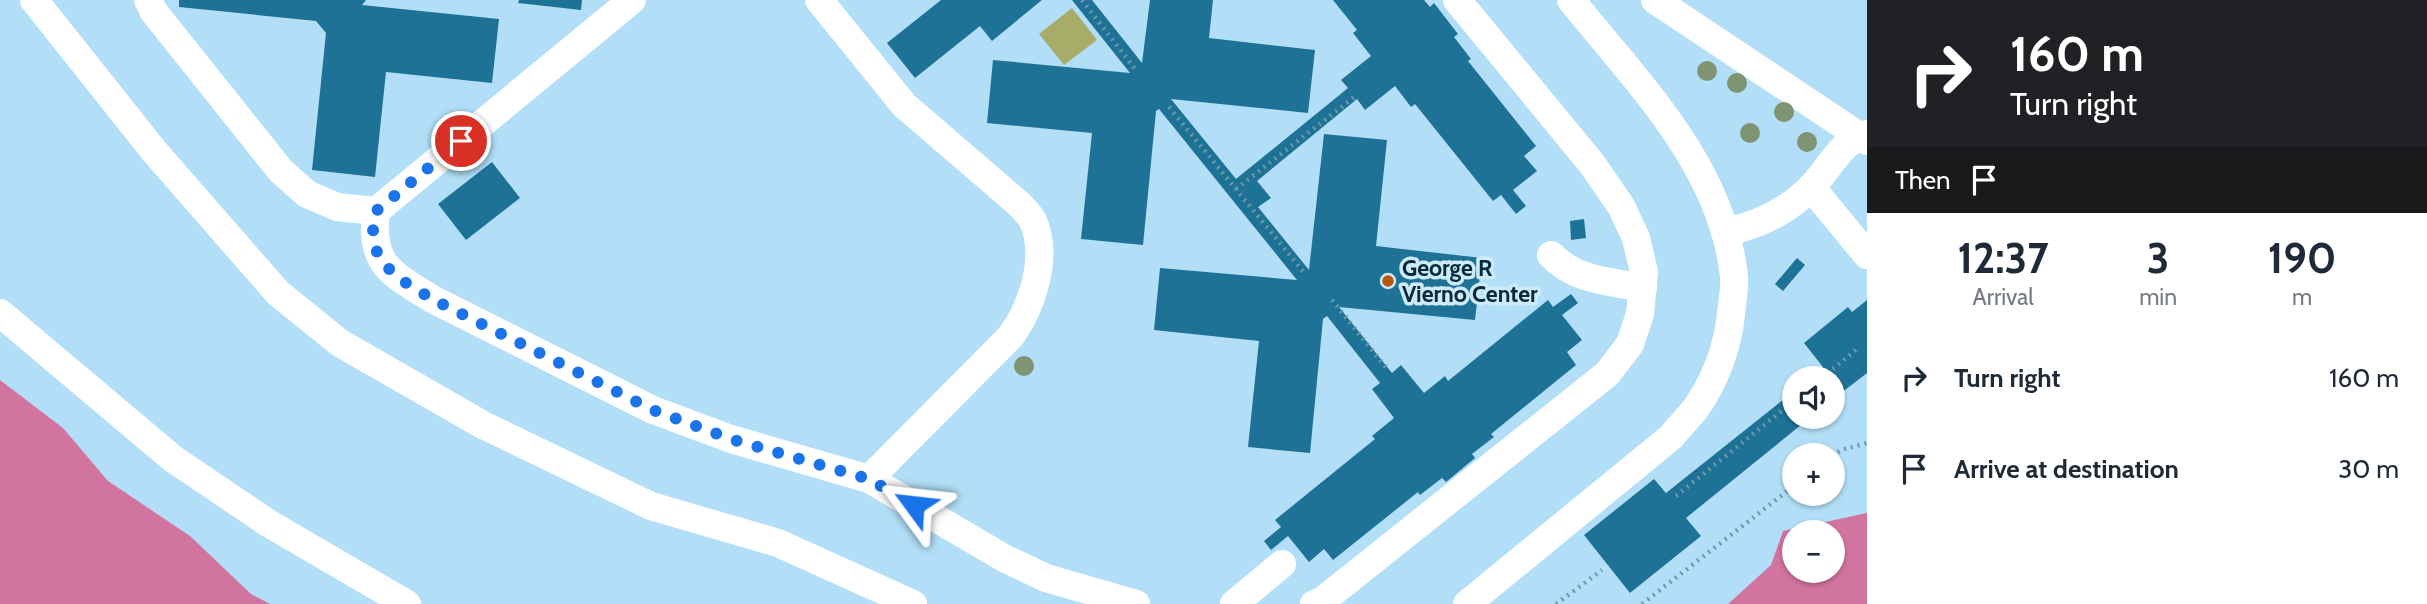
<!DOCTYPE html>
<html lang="en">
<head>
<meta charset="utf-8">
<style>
	body { margin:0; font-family:Cabin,sans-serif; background:#f2f2f3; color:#1f2937; height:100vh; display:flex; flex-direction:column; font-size:26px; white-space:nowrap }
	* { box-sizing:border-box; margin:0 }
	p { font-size:23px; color:#747a83 }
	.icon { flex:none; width:38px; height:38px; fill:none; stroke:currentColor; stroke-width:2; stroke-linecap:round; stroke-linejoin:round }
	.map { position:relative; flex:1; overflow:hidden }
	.side { display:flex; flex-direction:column; background:#fff; width:560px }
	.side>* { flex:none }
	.banner { background:#202124; color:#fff; overflow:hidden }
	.tools { position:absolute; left:1782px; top:366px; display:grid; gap:14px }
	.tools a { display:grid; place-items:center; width:63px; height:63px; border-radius:50%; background:#fff; box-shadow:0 2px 5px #0004; font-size:35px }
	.pin { position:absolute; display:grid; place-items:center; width:60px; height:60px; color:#fff; margin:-30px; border:4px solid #fff; border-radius:50%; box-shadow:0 2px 7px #0007 }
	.me { position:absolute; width:77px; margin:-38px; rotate:300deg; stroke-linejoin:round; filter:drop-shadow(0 0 5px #0008) }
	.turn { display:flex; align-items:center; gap:24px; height:147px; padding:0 28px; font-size:32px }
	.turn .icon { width:91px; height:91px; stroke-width:2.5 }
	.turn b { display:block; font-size:49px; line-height:60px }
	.then { display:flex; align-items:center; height:66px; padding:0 28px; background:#0003; gap:14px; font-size:26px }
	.eta { display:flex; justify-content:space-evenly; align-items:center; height:119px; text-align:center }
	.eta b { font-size:42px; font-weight:700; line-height:49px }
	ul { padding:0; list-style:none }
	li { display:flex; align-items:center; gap:21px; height:91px; padding:0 28px }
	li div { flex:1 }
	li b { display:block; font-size:26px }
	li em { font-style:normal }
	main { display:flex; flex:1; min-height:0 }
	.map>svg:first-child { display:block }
	.green { fill:#a7ac68 }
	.water { fill:#d274a0; fill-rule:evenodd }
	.building { fill:#1e7296 }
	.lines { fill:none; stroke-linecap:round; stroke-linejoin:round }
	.path { stroke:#6e97ab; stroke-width:4.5; stroke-dasharray:2 5; stroke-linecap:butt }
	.minor { stroke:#fff; stroke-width:28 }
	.tree { fill:#7f9472 }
	.route { stroke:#1a73e8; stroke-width:12; stroke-dasharray:0 21.6 }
	.poi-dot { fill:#b7590b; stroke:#cceafa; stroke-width:2.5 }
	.labels { text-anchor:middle; stroke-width:7; stroke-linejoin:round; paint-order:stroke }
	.poi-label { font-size:23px; font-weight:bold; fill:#082a39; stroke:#cceafa; text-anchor:start }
</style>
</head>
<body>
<main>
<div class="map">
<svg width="1867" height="604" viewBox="0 0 1867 604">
	<rect width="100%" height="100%" fill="#b2dff7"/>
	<polygon class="green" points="1072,8 1097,40 1064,65 1039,34"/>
	<g class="water">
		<polygon points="0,380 63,428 108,481 190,536 251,594 270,604 0,604"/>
		<path d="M1867,513V604H1728L1771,565L1783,531ZM1794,532H1832V570H1794Z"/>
	</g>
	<g class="building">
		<polygon points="179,0 366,0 362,5 499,19 492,83 386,72 375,177 312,170 326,33 316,21 179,7"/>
		<polygon points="519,0 582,0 581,10 518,3"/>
		<polygon points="941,0 1042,0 992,41 980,26 915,78 887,43"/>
		<polygon points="1072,0 1092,0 1142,63 1150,0 1213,0 1209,38 1315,50 1308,113 1171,99 1236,179 1348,88 1341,80 1371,56 1353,33 1357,30 1333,0 1424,0 1430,7 1434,3 1458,34 1454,37 1471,59 1468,61 1536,146 1524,156 1537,171 1513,190 1526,206 1516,214 1501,195 1493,201 1415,104 1411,107 1395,86 1365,110 1357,99 1257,181 1271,198 1258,207 1309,270 1324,134 1387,140 1376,246 1482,258 1475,320 1339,307 1392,373 1401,365 1424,393 1445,376 1448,381 1548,300 1553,307 1571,294 1578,303 1562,315 1582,340 1567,352 1576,365 1491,434 1494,437 1472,454 1475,458 1446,482 1442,478 1420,495 1418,492 1333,560 1324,549 1309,562 1288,536 1271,550 1264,541 1281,527 1275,520 1375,439 1372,436 1394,418 1372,389 1380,383 1327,316 1323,319 1310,453 1248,447 1259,341 1154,330 1160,268 1297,280 1159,109 1156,111 1143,245 1081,239 1092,133 987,123 993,60 1130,73"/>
		<polygon points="492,162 520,198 466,240 438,204"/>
		<polygon points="1584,219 1586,238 1571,240 1570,221"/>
		<polygon points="1797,258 1805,265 1783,291 1775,284"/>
		<polygon points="1867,300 1867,373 1832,400 1832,378 1810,378 1823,367 1804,343 1848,307 1852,312"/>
		<polygon points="1794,391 1794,416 1812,416 1686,518 1701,536 1630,593 1584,535 1654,479 1666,493"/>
	</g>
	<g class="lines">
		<g class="path">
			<polyline points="1082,0 1135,69"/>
			<polyline points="1169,107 1306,275"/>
			<polyline points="1236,189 1357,95"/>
			<polyline points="1332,300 1387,369"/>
			<polyline points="1822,378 1857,349"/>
			<polyline points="1832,456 1841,450 1867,443"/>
			<polyline points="1676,496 1794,401"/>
			<polyline points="1556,604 1602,570"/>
			<polyline points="1642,604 1794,486"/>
		</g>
		<g class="minor">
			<polyline points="34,0 154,151 278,293 340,343 483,425 651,506 778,543 913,604"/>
			<polyline points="148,0 154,12 281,171 307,194 337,207 376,211 632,0"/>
			<path d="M819,0L904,105L1019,204C1024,209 1030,215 1033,221C1049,257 1032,307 1011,336L869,479"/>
			<polyline points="1655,0 1867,141"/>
			<polyline points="1811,187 1867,255"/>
			<path d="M376,211C369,265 392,274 434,300L653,410L731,439L869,479L1004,558L1046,578L1136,604"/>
			<path d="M1725,232C1760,225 1792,209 1816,182C1831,165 1843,140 1867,134"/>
			<path d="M1551,255C1576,281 1609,281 1643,288"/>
			<polyline points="0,313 172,458 268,523 407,604"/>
			<polyline points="1234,604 1282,564"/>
			<polyline points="1314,604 1322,601 1607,374 1630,344 1640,314 1644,272 1636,238 1621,206 1592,164 1457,0"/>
			<path d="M1467,604L1671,437C1679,427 1688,418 1696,408C1715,381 1728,347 1731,314C1732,302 1735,289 1734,277C1723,167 1637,82 1571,0"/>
		</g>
	</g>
	<g class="tree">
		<circle cx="1707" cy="71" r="10"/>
		<circle cx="1737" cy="83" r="10"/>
		<circle cx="1784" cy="112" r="10"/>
		<circle cx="1750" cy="133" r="10"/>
		<circle cx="1807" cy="142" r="10"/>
		<circle cx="1024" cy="366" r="10"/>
	</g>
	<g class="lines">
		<path class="route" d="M461,141L376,211C375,219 373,226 373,233C373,267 409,285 434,300L653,410L731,439L869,479L914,505"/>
	</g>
	<circle class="poi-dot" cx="1388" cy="281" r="7"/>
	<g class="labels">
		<g class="poi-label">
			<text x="1402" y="276">George R<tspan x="1402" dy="26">Vierno Center</tspan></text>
		</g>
	</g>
</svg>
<div class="tools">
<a><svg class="icon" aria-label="sound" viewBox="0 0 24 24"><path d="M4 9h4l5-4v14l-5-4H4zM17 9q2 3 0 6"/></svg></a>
<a>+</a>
<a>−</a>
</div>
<div class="pin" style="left:461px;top:141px;background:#d93025"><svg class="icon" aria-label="arrive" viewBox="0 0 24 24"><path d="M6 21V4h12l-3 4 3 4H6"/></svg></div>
<svg class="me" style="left:914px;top:505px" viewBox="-20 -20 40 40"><path d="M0-17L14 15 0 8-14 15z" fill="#1a73e8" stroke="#fff" stroke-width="4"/></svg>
</div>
<section class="side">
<div class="banner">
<div class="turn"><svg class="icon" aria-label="right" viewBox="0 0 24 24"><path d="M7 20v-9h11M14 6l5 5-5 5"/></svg><div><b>160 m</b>Turn right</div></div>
<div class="then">Then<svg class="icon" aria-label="arrive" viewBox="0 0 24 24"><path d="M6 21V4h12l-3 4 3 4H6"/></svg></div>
</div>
<div class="eta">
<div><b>12:37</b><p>Arrival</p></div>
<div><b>3</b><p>min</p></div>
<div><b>190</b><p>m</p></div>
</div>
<ul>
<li><svg class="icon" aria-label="right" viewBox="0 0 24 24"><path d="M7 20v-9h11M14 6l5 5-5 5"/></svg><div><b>Turn right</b></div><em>160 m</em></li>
<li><svg class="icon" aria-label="arrive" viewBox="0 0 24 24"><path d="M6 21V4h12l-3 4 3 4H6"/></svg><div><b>Arrive at destination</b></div><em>30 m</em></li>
</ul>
</section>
</main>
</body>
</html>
